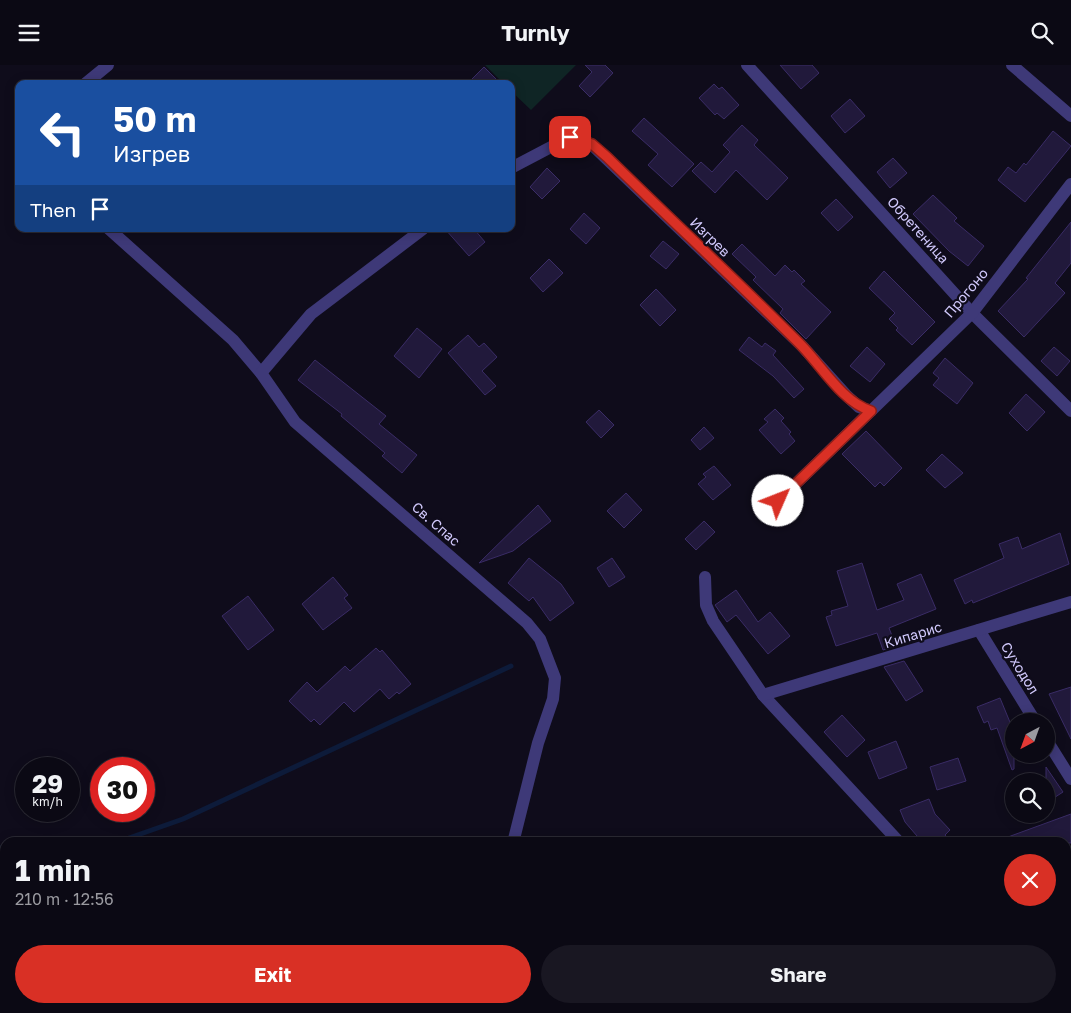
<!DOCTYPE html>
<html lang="en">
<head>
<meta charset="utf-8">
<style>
	body { margin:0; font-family:"Golos Text",sans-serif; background:#191722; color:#f1f3f6; height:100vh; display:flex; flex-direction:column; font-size:19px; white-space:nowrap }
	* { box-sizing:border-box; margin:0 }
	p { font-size:16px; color:#9a9aa0 }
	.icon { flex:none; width:28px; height:28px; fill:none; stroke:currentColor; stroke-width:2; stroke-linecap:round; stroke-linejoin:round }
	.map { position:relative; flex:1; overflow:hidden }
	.sheet { position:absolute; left:0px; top:772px; width:1071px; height:176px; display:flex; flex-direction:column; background:#0b0914; border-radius:15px 15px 0 0; box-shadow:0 2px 12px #0003,0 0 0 1px #2b2a34 }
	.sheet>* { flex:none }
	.hud { position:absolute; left:15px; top:15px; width:500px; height:152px; border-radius:10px; box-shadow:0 2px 12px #0003,0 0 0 1px #2b2a34; background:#1a4fa0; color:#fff; overflow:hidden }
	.needle { width:32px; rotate:221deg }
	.tools { position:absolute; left:1005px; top:648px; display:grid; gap:10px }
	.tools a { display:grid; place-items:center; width:50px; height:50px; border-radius:50%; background:#0b0914; box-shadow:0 2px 12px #0003,0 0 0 1px #2b2a34; font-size:25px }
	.speed { position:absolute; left:15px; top:692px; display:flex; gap:10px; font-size:25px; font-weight:700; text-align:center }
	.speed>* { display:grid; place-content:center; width:65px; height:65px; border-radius:50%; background:#0b0914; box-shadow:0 2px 12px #0003,0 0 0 1px #2b2a34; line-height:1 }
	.speed small { font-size:12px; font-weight:400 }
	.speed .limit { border:8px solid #d22; background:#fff; color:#111 }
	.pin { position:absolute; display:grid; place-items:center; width:42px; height:42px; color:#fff; margin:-21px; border-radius:10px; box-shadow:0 2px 8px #0006 }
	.me { position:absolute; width:55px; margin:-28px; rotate:46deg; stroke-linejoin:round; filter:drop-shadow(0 0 4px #0008) }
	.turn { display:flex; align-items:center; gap:18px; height:105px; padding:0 15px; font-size:22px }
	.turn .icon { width:65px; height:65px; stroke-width:2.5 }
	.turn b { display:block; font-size:35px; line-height:42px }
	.then { display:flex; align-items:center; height:48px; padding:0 15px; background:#0003; gap:10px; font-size:19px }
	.round { display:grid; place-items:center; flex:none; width:52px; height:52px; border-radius:26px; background:#191722 }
	.headline { display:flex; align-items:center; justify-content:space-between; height:85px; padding:0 15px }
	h1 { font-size:30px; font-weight:700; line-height:38px }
	.primary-button { display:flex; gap:10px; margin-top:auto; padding:10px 15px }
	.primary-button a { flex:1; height:58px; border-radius:30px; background:#d93025; color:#fff; font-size:20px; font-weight:700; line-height:58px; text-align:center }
	.primary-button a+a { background:#191722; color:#f1f3f6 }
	header { display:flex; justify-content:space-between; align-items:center; height:65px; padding:0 15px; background:#0b0914; font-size:22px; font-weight:700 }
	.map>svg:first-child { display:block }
	.green { fill:#0f2525 }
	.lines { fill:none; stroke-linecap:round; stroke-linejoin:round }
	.stream { stroke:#0d1b3a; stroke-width:5 }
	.building { fill:#21193b; stroke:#3a2c66 }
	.lane { stroke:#3e3978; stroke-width:8 }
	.street { stroke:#3e3978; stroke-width:12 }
	.route-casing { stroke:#8d1f18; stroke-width:12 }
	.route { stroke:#d93025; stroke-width:9 }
	.labels { text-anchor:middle; stroke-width:4.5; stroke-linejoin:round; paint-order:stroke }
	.street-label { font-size:14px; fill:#d1c9fc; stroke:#0f0c1b }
</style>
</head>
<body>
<header><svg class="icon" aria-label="menu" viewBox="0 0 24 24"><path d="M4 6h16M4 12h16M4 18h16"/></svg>Turnly<svg class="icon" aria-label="search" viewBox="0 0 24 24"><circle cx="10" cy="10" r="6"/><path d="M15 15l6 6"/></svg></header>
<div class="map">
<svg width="1071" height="948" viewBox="0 0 1071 948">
	<rect width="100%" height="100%" fill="#0f0c1b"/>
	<polygon class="green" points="485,0 576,0 531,45 511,26 511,19 504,19"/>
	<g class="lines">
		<g class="stream">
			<polyline points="115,778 183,754 511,601"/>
			<polyline points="0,783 5,783"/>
		</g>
	</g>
	<g class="building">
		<polygon points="585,0 605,0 613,8 590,32 579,21 592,7"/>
		<polygon points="780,0 812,0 819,8 801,24"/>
		<polygon points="484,2 501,19 467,19"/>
		<polygon points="714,19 719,24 722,22 739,40 724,54 717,48 715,50 699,33"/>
		<polygon points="850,34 865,51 845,68 831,51"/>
		<polygon points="644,53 694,99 672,122 648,100 658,89 632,66"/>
		<polygon points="742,60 758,75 754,80 788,113 767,135 736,105 715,128 692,106 701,97 712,107 730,87 723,80"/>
		<polygon points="1053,66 1071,81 1025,137 998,115 1008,102 1016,108 1024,98 1026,100"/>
		<polygon points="893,93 907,108 890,123 877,107"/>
		<polygon points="547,103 560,116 542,134 530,122"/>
		<polygon points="933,130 957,153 954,156 984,181 968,201 949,186 913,149"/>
		<polygon points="836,134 853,152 838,166 821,148"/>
		<polygon points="584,148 600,163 586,179 570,164"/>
		<polygon points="1071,157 1071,198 1055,218 1065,228 1024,272 998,246 1028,214 1026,213"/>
		<polygon points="445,164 474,164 485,177 469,191"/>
		<polygon points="663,176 679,189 666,204 650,191"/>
		<polygon points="742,179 775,211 785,200 792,207 794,205 805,216 801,219 831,247 806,274 780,248 783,244 753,215 756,212 732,189"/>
		<polygon points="549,194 563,208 543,227 530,213"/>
		<polygon points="884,206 935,257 912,280 896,265 898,263 889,254 895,248 869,223"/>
		<polygon points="656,224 676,245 660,261 640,240"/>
		<polygon points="417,263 442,284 419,313 394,291"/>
		<polygon points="468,270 479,282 484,278 497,292 482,306 496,321 485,330 448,288"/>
		<polygon points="749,272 762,282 765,278 776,286 773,290 804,324 794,333 773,311 739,285"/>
		<polygon points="867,282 885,299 870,317 850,301"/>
		<polygon points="1054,282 1070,296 1057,311 1041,296"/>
		<polygon points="945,293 973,318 957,339 933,320 939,313 933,308"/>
		<polygon points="315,295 386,351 379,359 417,390 402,408 382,391 385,388 341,351 342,349 298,315"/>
		<polygon points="1026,329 1045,347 1027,366 1009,348"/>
		<polygon points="775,344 784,353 781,356 791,367 789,369 795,376 781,389 759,365 768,357 764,354"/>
		<polygon points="599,345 614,360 601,373 586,357"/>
		<polygon points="704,362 714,373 700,385 691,375"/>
		<polygon points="866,366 902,403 884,421 880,417 875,422 842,389"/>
		<polygon points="942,389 963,408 945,423 926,405"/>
		<polygon points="714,401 731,420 713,435 698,419 706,412 703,409"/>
		<polygon points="626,428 642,445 624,463 607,446"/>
		<polygon points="538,440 551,456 513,486 479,498"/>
		<polygon points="704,456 715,467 696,485 685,474"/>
		<polygon points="1060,468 1069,499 973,538 972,535 965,539 954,515 1004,493 999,479 1018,472 1022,484"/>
		<polygon points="529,493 561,519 574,538 550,556 533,532 529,536 508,518"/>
		<polygon points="612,493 625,512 609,522 597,503"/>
		<polygon points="862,498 877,545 904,535 897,519 921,509 936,544 889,563 896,581 883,585 877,568 836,581 826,552 832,550 831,546 848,541 837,506"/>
		<polygon points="333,512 348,530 344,533 352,543 323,565 302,539"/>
		<polygon points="736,525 758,557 770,547 790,571 768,589 736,550 727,557 715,540"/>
		<polygon points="248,531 274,565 248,585 222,551"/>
		<polygon points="376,583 380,587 382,585 411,619 399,629 397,627 389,634 380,624 354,647 344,637 320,660 314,654 311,657 289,636 307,617 317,627 345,601 350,606"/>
		<polygon points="904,596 923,626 906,636 884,602"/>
		<polygon points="1071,622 1071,674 1049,629"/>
		<polygon points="1000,633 1014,667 1014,704 1012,705 997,663 991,665 988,656 984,658 977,642"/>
		<polygon points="842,650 865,675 847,692 824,667"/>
		<polygon points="896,676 907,703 879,714 868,687"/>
		<polygon points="958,693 966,716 937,725 930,702"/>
		<polygon points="1046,702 1063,727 1046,738"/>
		<polygon points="929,734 935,749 950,765 945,770 952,778 923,778 905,757 900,745"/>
		<polygon points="1071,749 1071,778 998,778 997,776"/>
	</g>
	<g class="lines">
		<polyline class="lane" points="555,57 570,72"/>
		<g class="street">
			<polyline points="747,0 972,248 1071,346"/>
			<polyline points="1012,0 1071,51"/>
			<polyline points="85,19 108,0"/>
			<polyline points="511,103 570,72 591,79 802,281 847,331 859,342 871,346"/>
			<polyline points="109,164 233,275 261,308"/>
			<polyline points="423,164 311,249 261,308 295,357 527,558 540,574 555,613 553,634 538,678 513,778"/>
			<polyline points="778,436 972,248 1071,119"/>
			<polyline points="705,512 706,540 713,556 763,630 900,778"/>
			<polyline points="979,565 1035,656"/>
			<polyline points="763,630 1071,537"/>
			<polyline points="1046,674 1071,714"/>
			<polyline points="1066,799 1071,797"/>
			<polyline points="472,948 474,944"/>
			<polyline points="881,948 884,944"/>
		</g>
	</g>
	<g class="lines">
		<defs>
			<path id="route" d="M570,72L592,79L607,92C671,155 737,216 800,279C822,301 841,336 871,346L778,436"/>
		</defs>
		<use href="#route" class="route-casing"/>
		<use href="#route" class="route"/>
	</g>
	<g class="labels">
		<g class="street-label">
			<text transform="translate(918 165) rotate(48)" y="5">Обретеница</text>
			<text transform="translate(710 172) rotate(44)" y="5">Изгрев</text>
			<text transform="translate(966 228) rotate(-50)" y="5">Прогоно</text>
			<text transform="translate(436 459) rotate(41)" y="5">Св. Спас</text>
			<text transform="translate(913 570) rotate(-17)" y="5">Кипарис</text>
			<text transform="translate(1020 603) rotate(58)" y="5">Суходол</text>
		</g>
	</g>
</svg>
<div class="tools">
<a><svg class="needle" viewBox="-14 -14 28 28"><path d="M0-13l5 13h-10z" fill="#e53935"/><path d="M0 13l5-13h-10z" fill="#9a9aa0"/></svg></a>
<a><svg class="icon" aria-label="search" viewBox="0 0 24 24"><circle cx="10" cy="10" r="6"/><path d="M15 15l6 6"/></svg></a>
</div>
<div class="speed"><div>29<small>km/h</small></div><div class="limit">30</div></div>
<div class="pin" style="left:570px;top:72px;background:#d93025"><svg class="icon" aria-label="arrive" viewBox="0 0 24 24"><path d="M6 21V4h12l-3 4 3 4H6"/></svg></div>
<svg class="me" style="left:778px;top:436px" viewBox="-20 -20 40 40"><circle r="19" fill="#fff"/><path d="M0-13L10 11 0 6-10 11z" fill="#d93025"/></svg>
<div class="hud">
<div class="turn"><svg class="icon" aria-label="left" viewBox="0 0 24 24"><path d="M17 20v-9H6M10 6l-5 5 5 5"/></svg><div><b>50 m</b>Изгрев</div></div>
<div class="then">Then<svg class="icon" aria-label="arrive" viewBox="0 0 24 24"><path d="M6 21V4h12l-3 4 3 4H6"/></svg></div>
</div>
<section class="sheet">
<div class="headline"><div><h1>1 min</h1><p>210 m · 12:56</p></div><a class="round" style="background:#d93025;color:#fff"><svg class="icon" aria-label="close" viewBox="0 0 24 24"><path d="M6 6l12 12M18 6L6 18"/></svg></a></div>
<div class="primary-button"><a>Exit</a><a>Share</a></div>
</section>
</div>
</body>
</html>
